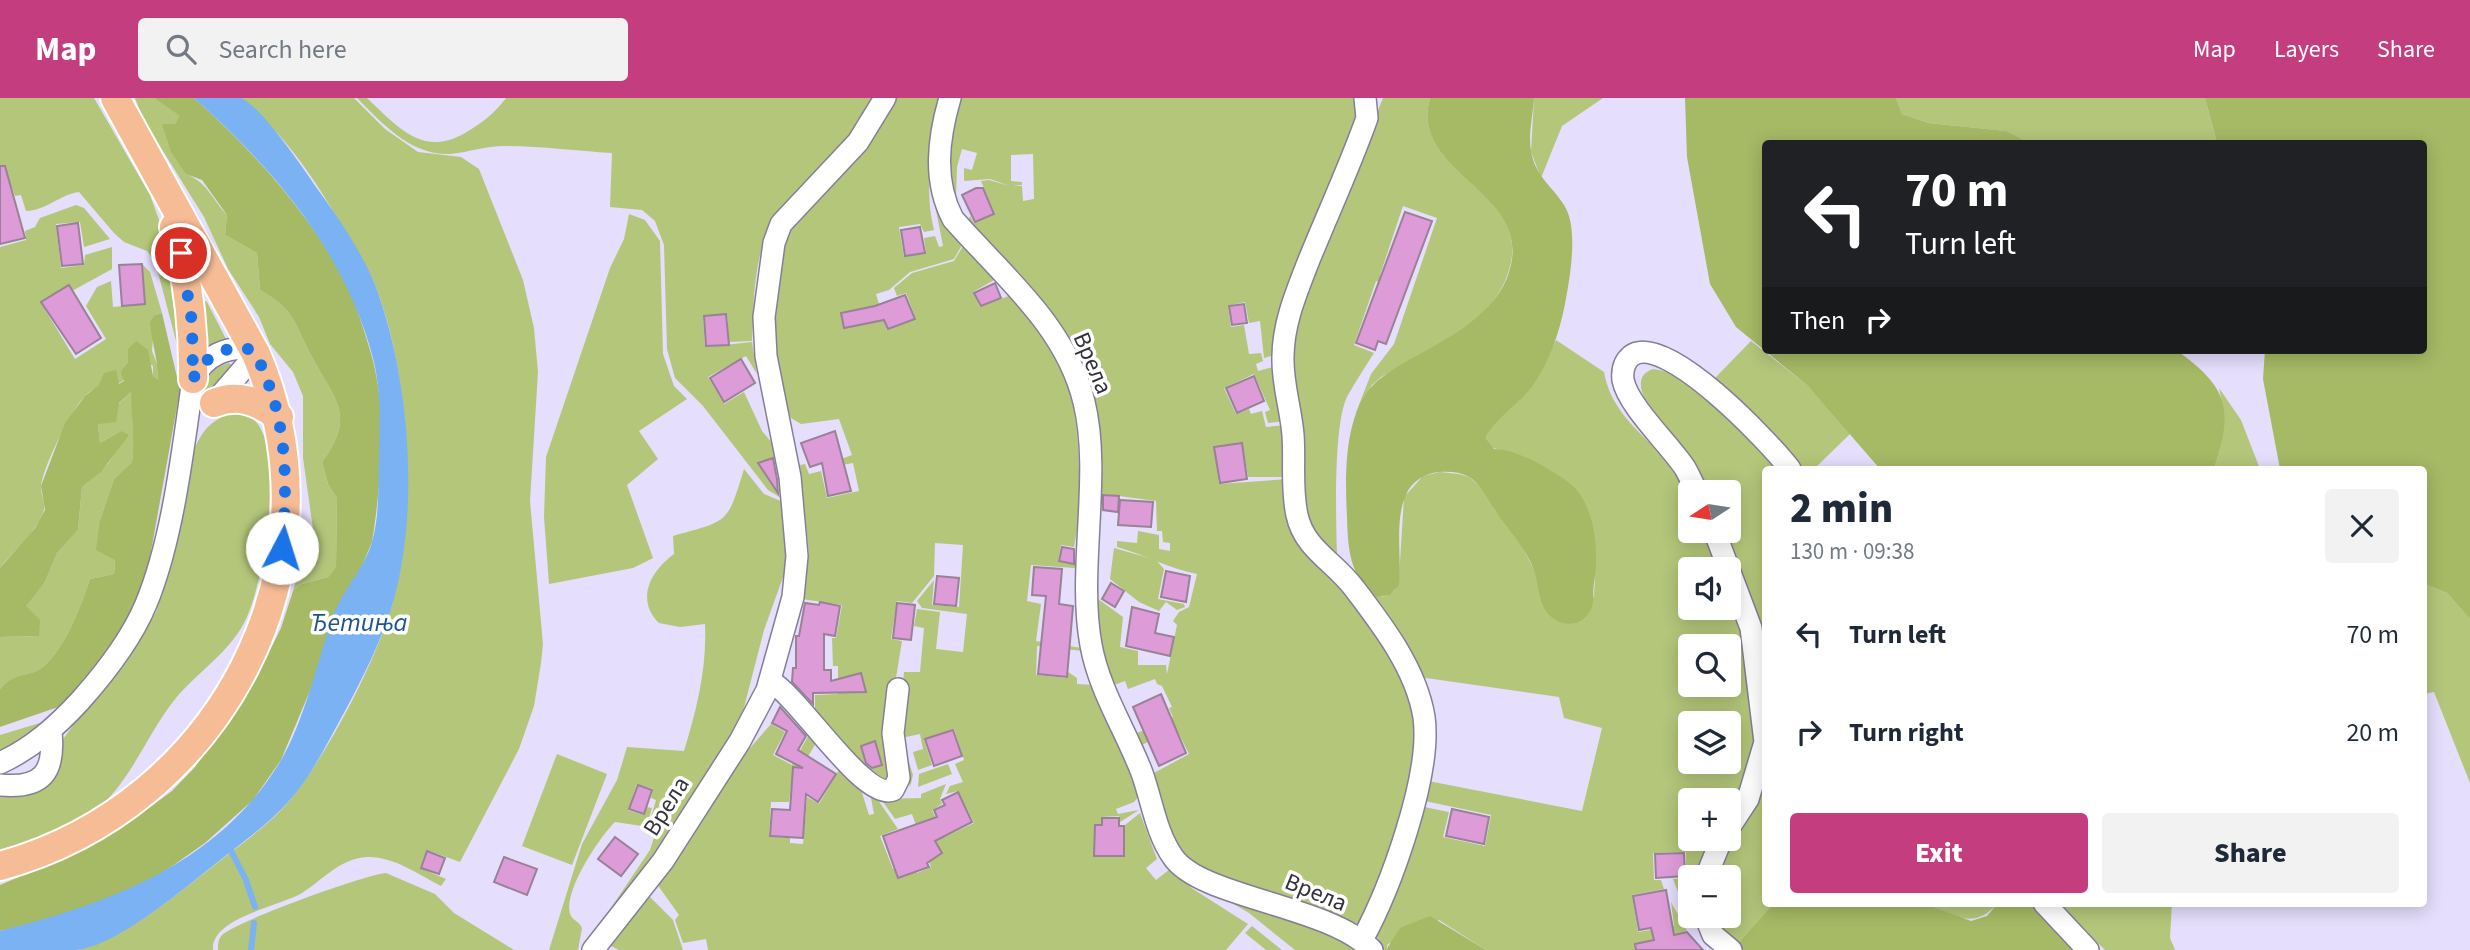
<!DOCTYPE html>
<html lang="en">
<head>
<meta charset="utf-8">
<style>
	body { margin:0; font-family:"Source Sans 3",sans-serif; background:#f2f2f3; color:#1f2937; height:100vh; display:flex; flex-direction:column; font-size:26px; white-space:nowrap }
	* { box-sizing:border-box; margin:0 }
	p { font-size:23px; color:#747a83 }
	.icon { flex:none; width:38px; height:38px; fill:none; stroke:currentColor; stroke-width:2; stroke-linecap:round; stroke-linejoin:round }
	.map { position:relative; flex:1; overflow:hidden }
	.panel { position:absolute; left:1762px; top:368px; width:665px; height:441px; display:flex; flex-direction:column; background:#fff; border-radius:7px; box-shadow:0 4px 18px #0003 }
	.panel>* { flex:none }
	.hud { position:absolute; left:1762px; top:42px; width:665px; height:214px; border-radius:7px; box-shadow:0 4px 18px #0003; background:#202124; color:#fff; overflow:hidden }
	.needle { width:46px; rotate:258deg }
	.controls { position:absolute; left:1678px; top:382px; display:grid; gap:14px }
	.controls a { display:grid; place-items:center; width:63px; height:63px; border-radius:7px; background:#fff; box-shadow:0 4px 18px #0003; font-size:35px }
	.pin { position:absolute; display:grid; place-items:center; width:60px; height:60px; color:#fff; margin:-30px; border:4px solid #fff; border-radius:50%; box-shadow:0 2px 7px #0007 }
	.me { position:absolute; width:77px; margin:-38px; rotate:5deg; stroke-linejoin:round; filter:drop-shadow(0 0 5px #0008) }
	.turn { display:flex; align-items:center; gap:24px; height:147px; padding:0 28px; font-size:32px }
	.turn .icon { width:91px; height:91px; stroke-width:2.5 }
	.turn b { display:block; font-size:49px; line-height:60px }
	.then { display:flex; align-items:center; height:66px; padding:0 28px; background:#0003; gap:14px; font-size:26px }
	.round { display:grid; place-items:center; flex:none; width:74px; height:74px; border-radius:7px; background:#f2f2f3 }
	.overview { display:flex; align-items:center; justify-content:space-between; height:119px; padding:0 28px }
	h1 { font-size:42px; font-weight:800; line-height:52px }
	.button { display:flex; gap:14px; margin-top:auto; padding:14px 28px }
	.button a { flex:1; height:80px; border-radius:7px; background:#c43e7f; color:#fff; font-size:28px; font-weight:800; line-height:80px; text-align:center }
	.button a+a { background:#f2f2f3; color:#1f2937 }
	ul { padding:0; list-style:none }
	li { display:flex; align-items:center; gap:21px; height:98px; padding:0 28px }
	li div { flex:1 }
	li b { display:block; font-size:26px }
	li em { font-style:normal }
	header { display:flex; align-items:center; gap:42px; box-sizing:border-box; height:98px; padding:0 35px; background:#c43e7f; color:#fff }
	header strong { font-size:33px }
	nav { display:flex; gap:38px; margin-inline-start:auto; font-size:24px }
	.search { width:490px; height:63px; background:#f2f2f3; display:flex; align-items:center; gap:18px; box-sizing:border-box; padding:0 24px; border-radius:7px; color:#747a83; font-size:26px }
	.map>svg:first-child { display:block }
	.green { fill:#b4c67a; fill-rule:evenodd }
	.forest { fill:#a6b965 }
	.water { fill:#7ab2f3 }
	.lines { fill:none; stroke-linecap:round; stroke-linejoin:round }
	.stream { stroke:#7ab2f3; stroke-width:6 }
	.building { fill:#dd9bd8; stroke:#998196; stroke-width:2 }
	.minor-casing { stroke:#857e9a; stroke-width:24 }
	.major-casing { stroke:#fff; stroke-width:32 }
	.minor { stroke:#fff; stroke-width:21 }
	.major { stroke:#f6bc96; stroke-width:28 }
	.route { stroke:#1a73e8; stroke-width:12; stroke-dasharray:0 21.6 }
	.labels { text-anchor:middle; stroke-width:7; stroke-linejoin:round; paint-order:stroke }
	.street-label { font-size:24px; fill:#34313d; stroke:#fff }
	.water-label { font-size:26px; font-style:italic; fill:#1d5490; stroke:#fff }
</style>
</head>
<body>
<header>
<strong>Map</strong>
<div class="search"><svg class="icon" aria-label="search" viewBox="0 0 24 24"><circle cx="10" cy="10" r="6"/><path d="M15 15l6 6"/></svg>Search here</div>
<nav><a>Map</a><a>Layers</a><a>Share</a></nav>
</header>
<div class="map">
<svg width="2470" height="852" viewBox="0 0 2470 852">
	<rect width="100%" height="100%" fill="#e5defc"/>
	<g class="green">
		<path d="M0,0H94L150,97L173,160L180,258L155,163L147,153L124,144L114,135L79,94C61,96 45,113 26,113L21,97L15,98L11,87L0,89Z"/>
		<path d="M135,0H154L181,18L175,26H163L186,76C207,84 212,101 227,117L225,137L257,155L260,192C296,213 293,223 311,257C333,300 358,316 322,364L328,386L337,400L336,469L328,479L302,486L293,493L299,472L309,454L313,431L303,360V298L293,274L270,246L259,219L228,171L204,119L143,21Z"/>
		<path d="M240,0H354L385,31L418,54L461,59L479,71L523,182L534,230L538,274L530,403L543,546L541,565L534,608L519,651L460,764L427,752L420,770L446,781L441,788C418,776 393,758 367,759C339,761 324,781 302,795C280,808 210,820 213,852H77C126,839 168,803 207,773C235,750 268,729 291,701C329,654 379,558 394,500C418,411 409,267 373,182C366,165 353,149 344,132C318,85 283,33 240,0Z"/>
		<path d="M357,0H367C397,28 422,60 465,35C482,25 494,16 506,0H874C857,33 832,59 806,84C795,96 782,106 774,121C753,157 754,202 752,243L729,244L727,216L703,218L705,249L752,244L757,276L746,258L708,279L724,306L744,294L762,333L773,346L776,359L759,365L781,400L768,392L703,308L675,280L667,251L664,147L655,123L642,112L610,109L612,55C577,53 540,48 504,48C486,48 469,54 451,56C411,58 383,26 357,0Z"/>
		<path d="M894,0H941C933,43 923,89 934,132L924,134L920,126L899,129L904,159L926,155L924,140L935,138L939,149L943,148L935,107L962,147L954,161L910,174L889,192L876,196L887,232L916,221L906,195L897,198L894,190L912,175L954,163L963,148L996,181L973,194L980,209L1011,197C1064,251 1078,299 1079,373C1080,399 1079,424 1074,449L1061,447L1058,463L1075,467V470L1031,467L1027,503L1041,506L1036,543L1082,550L1083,553L1037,548L1036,577L1067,580L1068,574L1077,580V586L1094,587L1133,677L1138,699L1134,704L1116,711L1118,716L1139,712L1120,724L1119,718L1101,719V726H1094V758L1124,759L1125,727L1140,715L1157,761L1146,770L1156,782L1170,771L1193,791L1248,826L1226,852H708L706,841L683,845L675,822L679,817L657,786L730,673L771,626L785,634L773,657L792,667L812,631L819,640L791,687L789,704H771L769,739L790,740V745L803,746L807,699L819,706L843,665L857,679L869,717L874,716L869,689L898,731L880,738L893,771L912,764L917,775L931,769L912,716L895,721L881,701L921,700V696L946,686L940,701L942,706L932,712L945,739L974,725L958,693L946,696L950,688L963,684L955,666L964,662L954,631L924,641L932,667L918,672L913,654L923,651L920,636L901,640L913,677L910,689L898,631L904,574H920L924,530L914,528L917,511L940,514L936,551L963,554L967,516L922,510L917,503L934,482L932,507L959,509L963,447L935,445L934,478L912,505L897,503L891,541L902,543L895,586V672L884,690L815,617V597L838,596V568H833L832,540H836L842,507L802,501L809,456L800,367L805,366L809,376L821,373L827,400L859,393L853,365L826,370L825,367L852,357L839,321L801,326L791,320C770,261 765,190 789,131Z"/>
		<path d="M959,0H1360L1362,4L1279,256L1264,260L1260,223L1249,225L1245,204L1228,208L1231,229L1244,227L1249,256L1261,255L1263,263L1256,266L1258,273L1273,269L1287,323L1268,325L1265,314L1270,312L1254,276L1224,290L1236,316L1249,311L1251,316L1262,313L1266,329L1287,327L1288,379H1248L1242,344L1214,349L1219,386L1289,381L1288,392L1415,599V661L1393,755L1362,827L1207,773C1168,751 1165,717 1152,676L1189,656L1176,630L1140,648L1135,636L1173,619L1169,610L1172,609L1162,588L1157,586L1155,581L1128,591L1125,583L1114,587L1100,548L1098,501L1123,519L1120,549L1138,553V567H1166L1167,576L1177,527L1173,523L1179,514L1189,509L1197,476C1168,470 1145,457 1117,449V443L1137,445L1138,433L1159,437V451L1170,453V445L1163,444L1162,433H1157L1156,403L1097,395L1093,301L968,123L970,118L974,125L995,116L981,83L989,82L1010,88L990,81L964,83V70L972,72L977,55L962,51L957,69L956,101C939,73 953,30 959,0ZM1033,56L1034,101L1023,103L1022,88H1012L1022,87V84L1011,83V57Z"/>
		<path d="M1383,0H1430C1409,78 1534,90 1509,172C1504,189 1494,204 1481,217C1452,244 1415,260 1381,279L1372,287L1355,317L1371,276L1394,246L1437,120L1403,108L1380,177L1392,182L1390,188L1376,183L1354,247L1374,255C1365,269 1356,283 1348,297C1333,323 1336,423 1337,456L1321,447L1306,417L1293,280V224Z"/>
		<polygon points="1534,0 1603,0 1562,28 1541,80 1531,54"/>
		<polygon points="1896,0 2205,0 2217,45 2030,45 2005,33 1929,25 1902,16"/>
		<path d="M76,107L84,110L110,141L84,149L80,124L56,126L61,170L84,167L85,157L112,149V171L72,193L41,205L75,261L106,241L86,208L97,189L111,183L113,209L145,206L142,166L150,174L162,215L155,217L152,253L160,274L158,283L153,278V268L128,251V264L120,274L124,282C112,292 100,284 86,297C72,310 43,369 41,388C40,397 47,406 43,415C34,436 14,452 0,470V149L26,142L25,133L35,129L40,120Z"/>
		<polygon points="629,116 645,122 660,143 663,256 674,288 687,301 639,333 658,361 627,387 653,460 633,470 549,486 544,419 546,359 610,170 624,141"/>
		<polygon points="201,201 207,204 228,245 201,261"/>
		<path d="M1556,242L1604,274C1614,331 1672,349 1689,399C1693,409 1690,422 1690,432H1704L1720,471H1690V509H1729V496C1742,532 1760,614 1754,652C1750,674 1741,694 1729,712V702H1690V740H1709L1697,779H1690V817H1697L1700,832L1687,817L1673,781L1686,780V754L1653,755L1654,782H1661L1664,791L1632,797L1638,834L1674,828L1671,804L1687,833L1653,841L1655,852H1486L1439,822L1388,846L1386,852H1382L1376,836L1419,708L1449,714L1443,739L1485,748L1491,717L1420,702L1423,682L1582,713L1602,630L1564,620L1559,599L1419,579L1369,493C1379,500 1386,501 1395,492L1399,480L1404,399L1423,378L1440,374L1459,376L1469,379L1486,393L1495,412L1518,440L1534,472L1545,510L1594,499L1595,477L1575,391L1525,359L1490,349L1486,341L1489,331L1531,289ZM1690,548H1729V586H1690ZM1690,625H1729V663H1690Z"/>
		<polygon points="1751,243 1808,288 1851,335 1814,371 1804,371 1715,280"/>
		<path d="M229,265L233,269L209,298L199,302C203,282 209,272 229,265Z"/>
		<path d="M1653,271C1690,273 1755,343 1778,371H1766V564L1760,526L1724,432H1729V394H1707C1702,384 1698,373 1692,364C1680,347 1614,284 1653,271Z"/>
		<path d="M2219,290L2241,322L2260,371H2214C2224,342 2226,320 2219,290Z"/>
		<path d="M132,293C131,318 135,340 132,364L114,381L100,422L115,462L114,476L90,481C81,508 65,551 43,569C29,580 16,572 0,591V539L39,538L25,508L45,484L57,455L78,432L82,389C105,371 116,362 121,333L100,345L98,326Z"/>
		<path d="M232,315C241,316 249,316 256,324C285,356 264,489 244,525C229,554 197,575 176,600C149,633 135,674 104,705C76,733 36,742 0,756V693L24,695L74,626L129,560L156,514L169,476L193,355C201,334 210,322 232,315Z"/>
		<path d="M744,371L764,396L783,404L785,410L787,468L764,532L740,625L659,754L594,835L650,752L657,730L650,723L656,702L651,700L653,691L637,686L628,712L644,717L647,709L652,710L647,726L642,728L615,724C601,737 560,797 571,818C575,824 579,823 582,830L578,852H549L582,746L617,682L627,649L684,653C697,610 707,571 705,526L680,529L659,525C635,501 651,473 674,456L673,438C729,422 727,427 744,371Z"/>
		<polygon points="1114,450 1156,462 1164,471 1158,501 1184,506 1185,509 1177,512 1166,504 1159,513 1139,504 1110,481"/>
		<polygon points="2424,486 2447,495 2470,521 2470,685 2434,594 2424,596"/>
		<polygon points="43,624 0,654 0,637"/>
		<polygon points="557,656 607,676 572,767 522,748"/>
		<polygon points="948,666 952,676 918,689 919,676"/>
		<polygon points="1766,683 1766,805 1774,805 1739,847 1721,831 1715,817 1729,817 1729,779 1714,779 1757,705"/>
		<path d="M386,775L435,796L454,815L514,852H218C218,846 218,842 222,837C237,823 364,777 386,775Z"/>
		<polygon points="1218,797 1320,831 1360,852 1295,852 1249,815"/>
		<polygon points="649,798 673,822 683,852 619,852 609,847"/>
		<path d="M1922,805H1998C1973,834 1953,816 1922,805Z"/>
		<polygon points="2058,805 2172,805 2170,840 2175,852 2105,852"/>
		<polygon points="1252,828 1282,852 1266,852 1245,835"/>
	</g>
	<g class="forest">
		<path d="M154,0H194C241,42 282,86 318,138C325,150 335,161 341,174C354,199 364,231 372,259C387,312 381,389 372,444L281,662L253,702L205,745L151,783L72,815L0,833V787L71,757L120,731L172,693L195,669L260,572L281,530L293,493L302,486L328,479L336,469L337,400L328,386L322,364C358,316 333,300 311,257C293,223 296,213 260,192L257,155L225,137L227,117L202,82L186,76L171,54L162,26H175L180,18Z"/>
		<path d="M1430,0H1534C1533,17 1528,36 1531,53C1535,78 1552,88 1564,107C1579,130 1570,179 1565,206C1559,236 1549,265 1531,290C1521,303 1487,328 1486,341L1494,351C1508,351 1521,357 1534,363C1547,370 1563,379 1574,389C1596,412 1599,456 1594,485C1592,497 1596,506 1588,516C1577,532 1553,527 1544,510C1538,498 1538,482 1533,470C1524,447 1508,432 1495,412C1480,388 1474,371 1439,374C1425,375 1411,384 1406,397C1394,423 1402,459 1399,487L1390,497L1377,499C1349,478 1348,451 1347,419C1345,376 1343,308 1381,280C1406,261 1436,249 1462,231C1481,217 1498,202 1507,180C1541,92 1408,80 1430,0Z"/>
		<path d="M1685,0H1896L1902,16L1929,25L2006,33L2030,45L1766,46V252H2176C2228,289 2234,310 2214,371H1880L1808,288L1736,229L1710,186L1687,59Z"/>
		<polygon points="2205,0 2470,0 2470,521 2447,495 2424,486 2424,371 2280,371 2263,281 2265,252 2424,252 2424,46 2217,45"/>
		<path d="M162,215L180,292L148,470L136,504L111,548L61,608L0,629V591C16,572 29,580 43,569C65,551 81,508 90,481L114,476L115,462L96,452L100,422L114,381L132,364C135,340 131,318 131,294L119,305L116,324L98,326L100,345L121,333L129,337L101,374L82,389L78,432L57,455L45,484L26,508L40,522L39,538L0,539V470L35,430L45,412L41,388L65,325L85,298L99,287L104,275L116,272L119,286L124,283L120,274L128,264V251L136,243L148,252L153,278L158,282C160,273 151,239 150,224L155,217Z"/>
		<polygon points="1774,805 1922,805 1971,823 1987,818 1998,805 2031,805 2076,852 1733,852"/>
		<polygon points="1430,818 1486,852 1386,852 1400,830"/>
	</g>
	<path class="water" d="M194,0C207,0 229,0 241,0C261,8 303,70 316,89C336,116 361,153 374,184C409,274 420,407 394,501C383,540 364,577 345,613C328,643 313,676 290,702C268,727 240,746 214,767C182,792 117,848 76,852C51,852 25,852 0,852V833C110,805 218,766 280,664C304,624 317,565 332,521C341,493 364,472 372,444C380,416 378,385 379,357C380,325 381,291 373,260C345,154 274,71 194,0Z"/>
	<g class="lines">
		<g class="stream">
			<polyline points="228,747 246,782 255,809"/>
			<polyline points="251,852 254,825"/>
		</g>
	</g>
	<g class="building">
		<polygon points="0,68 5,68 25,140 0,146"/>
		<polygon points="976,90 983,90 994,116 975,124 962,97"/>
		<polygon points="1405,114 1432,123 1386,246 1378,243 1375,252 1356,245"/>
		<polygon points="78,125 83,166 62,168 57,128"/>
		<polygon points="920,129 925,155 905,158 901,132"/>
		<polygon points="142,166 145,206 122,208 119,167"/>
		<polygon points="995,185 1001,200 981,208 974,195"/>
		<polygon points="69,187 101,240 76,256 41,204"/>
		<polygon points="905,197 915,221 888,231 884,222 844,230 841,215 875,208"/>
		<polygon points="1244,206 1247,225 1232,227 1229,208"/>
		<polygon points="726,216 729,247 706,248 704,218"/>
		<polygon points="741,261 755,285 724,304 710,280"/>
		<polygon points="1254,278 1264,303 1237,315 1226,290"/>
		<polygon points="835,333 851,393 828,398 822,365 810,369 801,345"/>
		<polygon points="1242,345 1247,381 1220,385 1214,349"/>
		<polygon points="773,360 777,381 778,395 758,365"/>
		<polygon points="1103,397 1119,398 1118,414 1103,412"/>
		<polygon points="1120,402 1153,404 1151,429 1118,427"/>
		<polygon points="1062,449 1074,451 1074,466 1059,463"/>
		<polygon points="1034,469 1062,471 1059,506 1073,508 1067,579 1038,576 1046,498 1032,497"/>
		<polygon points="1166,473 1190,478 1186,504 1161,499"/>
		<polygon points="937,478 959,480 956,508 934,506"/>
		<polygon points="1111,485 1124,493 1115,509 1102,501"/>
		<polygon points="820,504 840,508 835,538 824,536 824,572 831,572 831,583 861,575 866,594 813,595 813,606 792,584 793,570 796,570 796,538 799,538 805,505 819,507"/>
		<polygon points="897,505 915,507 911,542 893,540"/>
		<polygon points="1132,509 1159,516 1155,535 1174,539 1170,558 1126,548"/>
		<polygon points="1161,596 1186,655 1159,668 1133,609"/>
		<polygon points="780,609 806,638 798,652 836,676 818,704 806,696 803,740 770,738 772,711 790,712 793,669 803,670 776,656 787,633 772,625"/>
		<polygon points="953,632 962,658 934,668 925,641"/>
		<polygon points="875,643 882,667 872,670 866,665 861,648"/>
		<polygon points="638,687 652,692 644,716 629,711"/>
		<polygon points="958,694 972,724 935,743 942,755 927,765 929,769 898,780 883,738 937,719 934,712 945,707 942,702"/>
		<polygon points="1452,711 1489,719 1484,746 1446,738"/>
		<polygon points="1102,720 1119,720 1119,728 1124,728 1124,758 1094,758 1095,727 1102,727"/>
		<polygon points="615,739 638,756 621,778 598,761"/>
		<polygon points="427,753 445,760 439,776 421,770"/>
		<polygon points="1684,755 1685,778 1656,780 1655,756"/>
		<polygon points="504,759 537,771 527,797 494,784"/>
		<polygon points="1666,792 1674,837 1687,834 1703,852 1636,852 1635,846 1654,842 1651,830 1639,832 1633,798"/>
	</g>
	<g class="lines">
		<defs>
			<g id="minor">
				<path d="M950,0C938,41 933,83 953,121C1002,177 1066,228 1084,304C1102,377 1077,472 1091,547C1099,592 1126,633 1142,675C1152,703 1156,735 1173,759C1201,800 1328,807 1372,852"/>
				<polyline points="212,307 256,256"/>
				<path d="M1697,394C1693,386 1689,377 1685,370C1670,347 1628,308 1623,282C1622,273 1624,264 1631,258C1664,232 1770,345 1790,371"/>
				<polyline points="1714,432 1751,530 1765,644 1748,701 1729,730"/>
				<path d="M770,583C799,598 864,704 893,692L899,680L893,635L898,591"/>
				<path d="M0,665C32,650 56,629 80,603C105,575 131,542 146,506C173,441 183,351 193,281C204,258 229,246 254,252"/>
				<path d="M0,687C43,691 55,674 51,634"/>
				<polyline points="1706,779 1722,740"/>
				<polyline points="2044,805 2088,852"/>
				<polyline points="1705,817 1713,837 1731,852"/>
				<path d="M1362,842C1390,791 1432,677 1424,619C1416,571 1383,528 1354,490C1335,464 1304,451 1297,417C1291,391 1295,363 1293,337C1291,311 1282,285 1283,259C1283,225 1297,193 1309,162C1328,115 1350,68 1367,20L1365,0"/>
				<polyline points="593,852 663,763 740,643 767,592 793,499 797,458 790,379 766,258 764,219 774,145 781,126 858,44 885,0"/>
			</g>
			<g id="major">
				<path d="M174,129C188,179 194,229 193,281"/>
				<path d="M214,305C239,295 259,304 279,319"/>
				<path d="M0,768C220,708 347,468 256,256L115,0"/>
			</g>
		</defs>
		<use href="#minor" class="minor-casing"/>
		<use href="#major" class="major-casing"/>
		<use href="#minor" class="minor"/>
		<use href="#major" class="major"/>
	</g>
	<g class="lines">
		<path class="route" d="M181,155L192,224L193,281C201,265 213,255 229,251C254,244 258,260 266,279C288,334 287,392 282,450"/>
	</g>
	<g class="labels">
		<g class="street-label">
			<text transform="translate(1093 265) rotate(67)" y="8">Врела</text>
			<text transform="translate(666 708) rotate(-58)" y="8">Врела</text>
			<text transform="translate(1316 794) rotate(22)" y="8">Врела</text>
		</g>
		<g class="water-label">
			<text x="359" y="533">Ђетиња</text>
		</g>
	</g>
</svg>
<div class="controls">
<a><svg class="needle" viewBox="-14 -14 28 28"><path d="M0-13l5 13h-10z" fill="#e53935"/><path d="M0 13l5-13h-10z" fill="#747a83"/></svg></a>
<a><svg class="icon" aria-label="sound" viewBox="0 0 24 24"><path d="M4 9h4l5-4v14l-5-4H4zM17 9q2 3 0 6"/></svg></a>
<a><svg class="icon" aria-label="search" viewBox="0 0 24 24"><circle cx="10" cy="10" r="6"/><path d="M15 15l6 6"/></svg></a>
<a><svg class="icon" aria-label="layers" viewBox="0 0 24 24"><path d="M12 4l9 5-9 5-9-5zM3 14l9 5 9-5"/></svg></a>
<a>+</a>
<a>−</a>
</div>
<div class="pin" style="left:181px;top:155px;background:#d93025"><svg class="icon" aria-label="arrive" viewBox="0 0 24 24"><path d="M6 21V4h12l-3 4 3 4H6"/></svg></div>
<svg class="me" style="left:282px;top:450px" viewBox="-20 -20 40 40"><circle r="19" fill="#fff"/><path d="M0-13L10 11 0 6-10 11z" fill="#1a73e8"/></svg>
<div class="hud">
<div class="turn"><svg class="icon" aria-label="left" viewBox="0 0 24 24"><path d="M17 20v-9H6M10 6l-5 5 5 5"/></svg><div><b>70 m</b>Turn left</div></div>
<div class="then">Then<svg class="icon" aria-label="right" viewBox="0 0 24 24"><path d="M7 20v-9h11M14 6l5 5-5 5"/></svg></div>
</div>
<section class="panel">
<div class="overview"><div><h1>2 min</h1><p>130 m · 09:38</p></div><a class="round"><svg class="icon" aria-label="close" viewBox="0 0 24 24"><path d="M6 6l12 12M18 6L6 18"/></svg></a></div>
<ul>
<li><svg class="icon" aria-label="left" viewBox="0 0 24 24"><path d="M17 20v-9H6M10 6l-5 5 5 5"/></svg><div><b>Turn left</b></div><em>70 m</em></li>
<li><svg class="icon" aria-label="right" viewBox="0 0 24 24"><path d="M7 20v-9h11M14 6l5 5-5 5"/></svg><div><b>Turn right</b></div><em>20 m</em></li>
</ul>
<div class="button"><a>Exit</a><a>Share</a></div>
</section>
</div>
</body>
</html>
